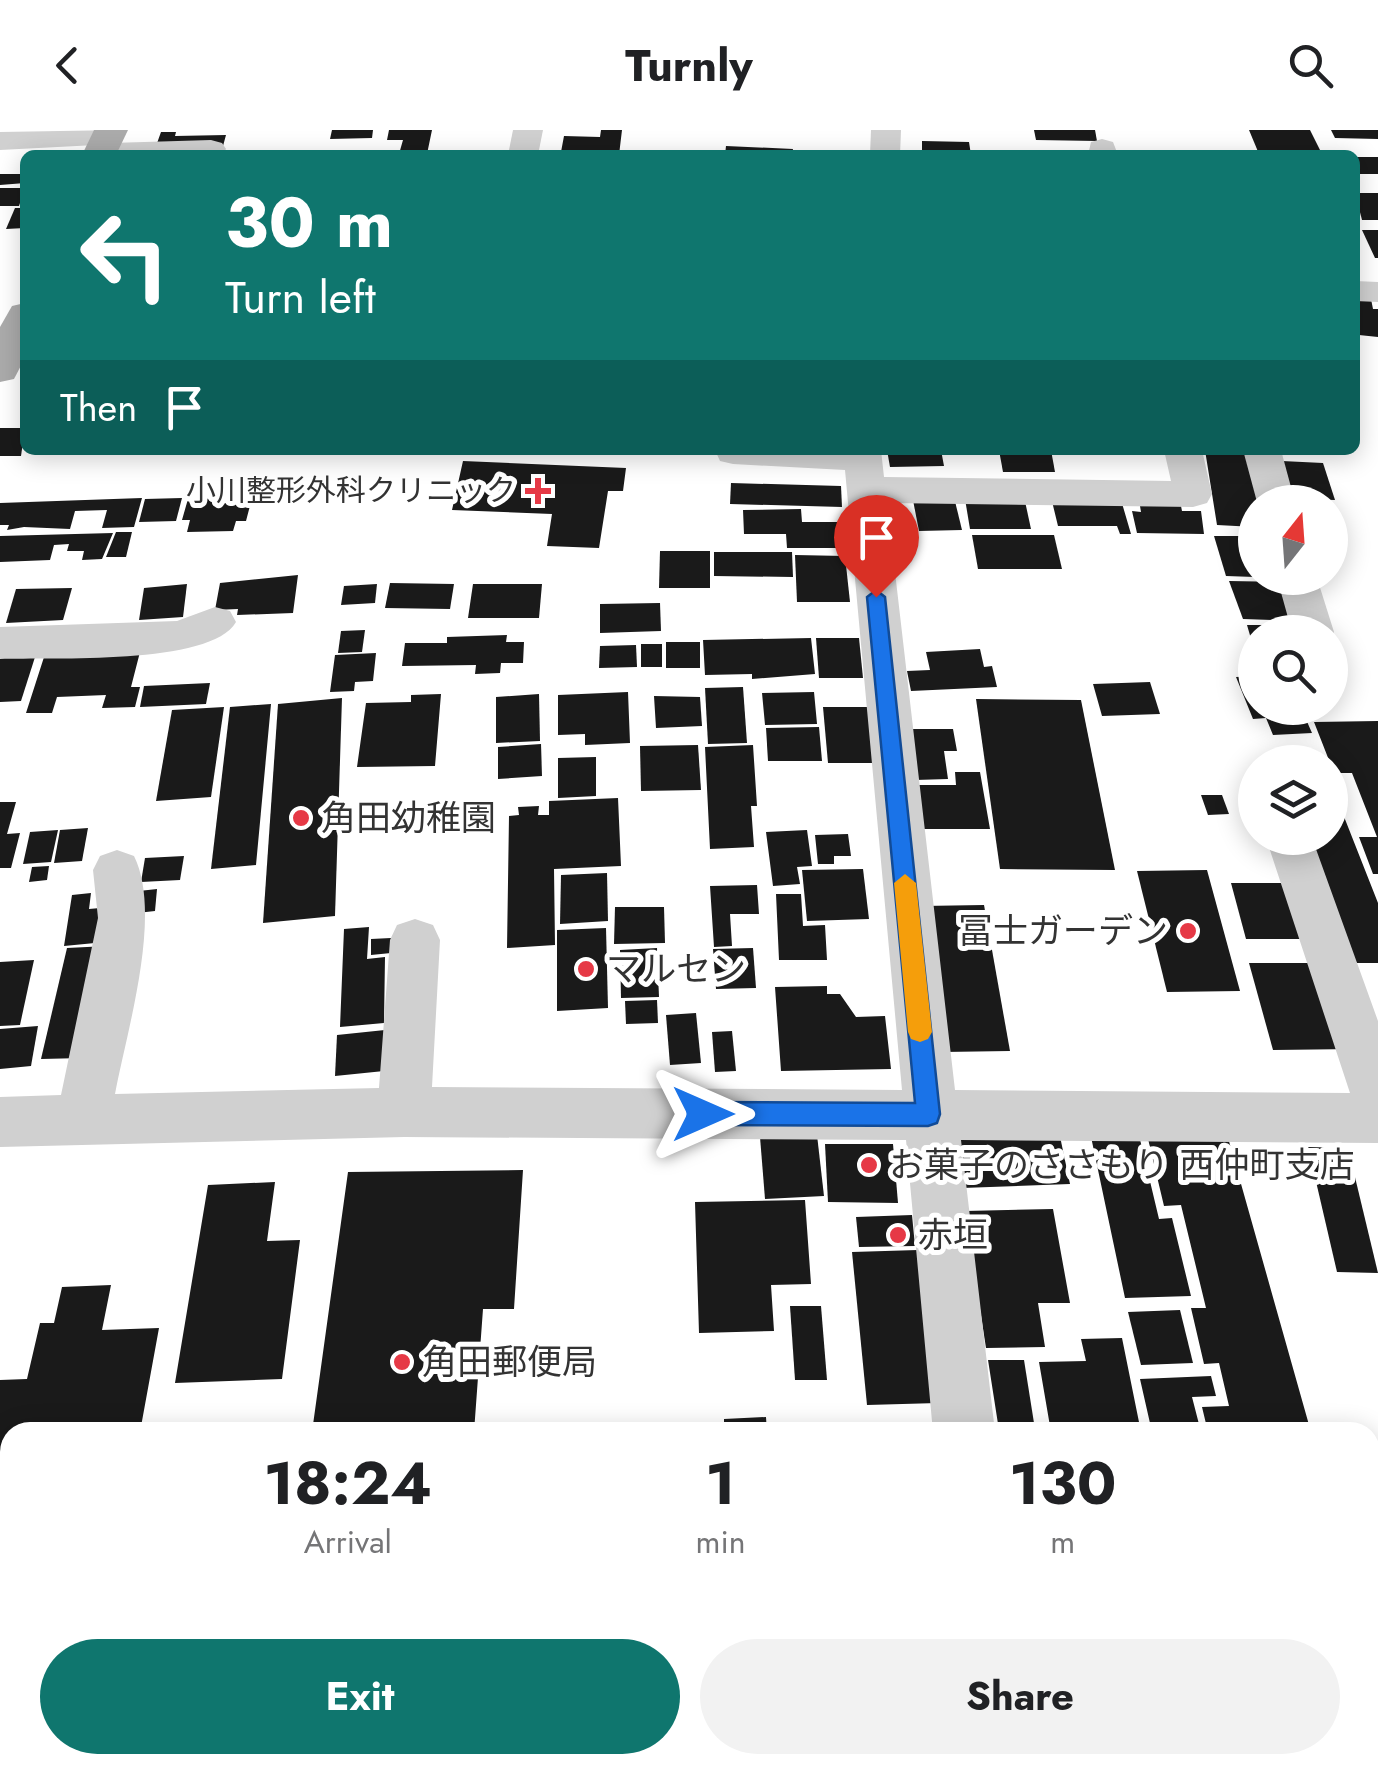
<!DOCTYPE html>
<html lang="en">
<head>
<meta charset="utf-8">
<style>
	body { margin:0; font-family:Jost,"Noto Sans JP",sans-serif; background:#f2f2f2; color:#202124; height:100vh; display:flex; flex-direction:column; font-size:38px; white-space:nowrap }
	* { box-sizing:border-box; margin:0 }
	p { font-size:32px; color:#757577 }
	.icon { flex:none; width:55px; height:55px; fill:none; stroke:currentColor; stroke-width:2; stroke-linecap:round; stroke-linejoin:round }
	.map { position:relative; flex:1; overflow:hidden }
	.details { position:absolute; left:0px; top:1292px; width:1380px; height:352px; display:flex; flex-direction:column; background:#fff; border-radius:30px 30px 0 0; box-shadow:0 5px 25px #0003 }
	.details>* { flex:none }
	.guide { position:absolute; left:20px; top:20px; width:1340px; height:305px; border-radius:15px; box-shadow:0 5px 25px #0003; background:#0f766e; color:#fff; overflow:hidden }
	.needle { width:65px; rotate:17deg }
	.tools { position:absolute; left:1238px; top:355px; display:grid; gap:20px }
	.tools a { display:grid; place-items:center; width:110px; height:110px; border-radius:50%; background:#fff; box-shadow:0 5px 25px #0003; font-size:50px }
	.pin { position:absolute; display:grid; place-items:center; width:85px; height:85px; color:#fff; margin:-102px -42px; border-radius:50% 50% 50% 0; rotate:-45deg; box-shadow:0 0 10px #0007 }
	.pin .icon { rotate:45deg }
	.me { position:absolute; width:110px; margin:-55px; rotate:90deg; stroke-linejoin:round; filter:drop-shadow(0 0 8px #0008) }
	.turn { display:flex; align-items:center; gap:35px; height:210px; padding:0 40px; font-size:45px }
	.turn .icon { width:130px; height:130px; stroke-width:2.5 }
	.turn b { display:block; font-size:70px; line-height:85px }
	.then { display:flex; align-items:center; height:95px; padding:0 40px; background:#0003; gap:20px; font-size:38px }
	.eta { display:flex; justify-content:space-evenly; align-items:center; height:170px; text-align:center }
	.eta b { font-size:60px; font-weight:700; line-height:70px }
	.primary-button { display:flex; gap:20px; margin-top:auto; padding:20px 40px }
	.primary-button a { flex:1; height:115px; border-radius:60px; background:#0f766e; color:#fff; font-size:40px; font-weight:700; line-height:115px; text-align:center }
	.primary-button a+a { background:#f2f2f2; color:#202124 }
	header { display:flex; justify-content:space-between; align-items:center; height:130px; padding:0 40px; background:#fff; font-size:45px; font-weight:700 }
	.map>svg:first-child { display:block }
	.building { fill:#1a1a1a }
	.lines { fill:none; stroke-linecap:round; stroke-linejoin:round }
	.minor { fill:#d0d0d0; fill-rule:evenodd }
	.major { fill:#ababab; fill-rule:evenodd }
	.route { fill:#1a73e8; stroke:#114b97; stroke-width:2.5 }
	.slow { fill:#f59e0b }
	.poi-dot { fill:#e63946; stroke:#fff; stroke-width:4 }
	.labels { text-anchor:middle; stroke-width:10; stroke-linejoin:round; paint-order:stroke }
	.far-poi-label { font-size:30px; fill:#333; stroke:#fff; text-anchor:end }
	.poi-label { font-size:35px; fill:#333; stroke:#fff; text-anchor:start }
</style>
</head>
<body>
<header><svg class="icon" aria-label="back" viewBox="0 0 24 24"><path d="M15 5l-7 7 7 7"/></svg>Turnly<svg class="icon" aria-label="search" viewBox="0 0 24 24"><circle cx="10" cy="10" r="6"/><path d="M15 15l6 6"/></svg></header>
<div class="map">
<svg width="1378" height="1644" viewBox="0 0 1378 1644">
	<rect width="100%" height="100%" fill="#fff"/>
	<g class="building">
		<polygon points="332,0 373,0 372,8 330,9"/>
		<polygon points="389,0 432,0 427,24 399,24 403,10 387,10"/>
		<polygon points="601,0 622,0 619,25 561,22 564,6 600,7"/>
		<polygon points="1034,0 1095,0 1097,11 1036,10"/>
		<polygon points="1249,0 1310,0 1322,24 1259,24"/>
		<polygon points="1331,0 1378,0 1378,9 1335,8"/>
		<polygon points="161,2 176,2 175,6 226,5 223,16 156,16"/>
		<polygon points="922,11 969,12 971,25 922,24"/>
		<polygon points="726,16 793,19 792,25 725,25"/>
		<rect x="1355" y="27" width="23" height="17"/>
		<polygon points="0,44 21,44 25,53 0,55"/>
		<polygon points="0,58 25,58 19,76 0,76"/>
		<polygon points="1355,63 1378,63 1378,90 1362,90"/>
		<polygon points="15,78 25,78 25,98 6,99"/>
		<polygon points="1362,100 1378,100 1378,128 1375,128"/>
		<polygon points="1355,168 1371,169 1373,179 1378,179 1378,207 1359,205"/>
		<polygon points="0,298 25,298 21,326 0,326"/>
		<polygon points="887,320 941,320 944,336 890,337"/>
		<polygon points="999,320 1051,320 1055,342 1003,342"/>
		<polygon points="1205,320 1249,320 1263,372 1255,372 1255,397 1217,395"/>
		<polygon points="463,331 626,338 623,361 608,361 599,418 547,416 552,384 452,380"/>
		<polygon points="1282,331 1323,333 1335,370 1293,369"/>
		<polygon points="731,353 841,356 842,377 730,374"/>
		<polygon points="1023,362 1031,399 970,399 964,363"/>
		<polygon points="953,363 962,400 919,401 912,365"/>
		<polygon points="1050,363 1119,363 1131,404 1120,404 1117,396 1058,396"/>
		<polygon points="142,368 134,397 102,398 107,380 75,381 70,399 24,397 7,400 9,395 0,395 0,373"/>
		<polygon points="182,368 176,391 139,392 145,369"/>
		<polygon points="252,368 246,391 236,391 233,401 187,402 190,390 182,390 188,369"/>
		<polygon points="1140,376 1181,376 1182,381 1201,381 1204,404 1137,403 1132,381 1141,382"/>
		<polygon points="801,379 802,392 844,392 846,418 787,418 786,404 744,404 743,380"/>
		<polygon points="116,402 132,402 126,427 106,427"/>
		<polygon points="113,403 102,429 82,430 84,421 67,421 69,414 54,415 50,430 0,432 0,406"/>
		<polygon points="972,405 1054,405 1062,439 978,439"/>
		<polygon points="1214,406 1255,406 1255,447 1226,446"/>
		<polygon points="660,421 710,421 710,458 659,458"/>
		<polygon points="714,422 792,422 793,447 714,446"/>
		<polygon points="795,425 845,426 850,472 797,472"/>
		<polygon points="298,445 293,483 237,485 238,479 215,480 220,453"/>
		<polygon points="1229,451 1285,452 1300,491 1243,489"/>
		<polygon points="390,453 454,454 450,479 385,478"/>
		<polygon points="187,454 183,487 139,490 144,458"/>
		<polygon points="377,454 375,473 341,475 344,456"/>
		<polygon points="473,454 542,454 539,488 468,488"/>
		<polygon points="72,458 63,490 6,493 16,459"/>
		<polygon points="660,473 661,501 600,503 600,474"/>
		<polygon points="1247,495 1304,495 1306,502 1255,502 1254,519"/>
		<polygon points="365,500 362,522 338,523 341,501"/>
		<polygon points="507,505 506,512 524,512 523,533 501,533 500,543 475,544 476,535 402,536 405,513 447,513 447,507"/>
		<polygon points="811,508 815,544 752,549 752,544 705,545 703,510"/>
		<polygon points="816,508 859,508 863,548 819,548"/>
		<rect x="666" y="512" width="34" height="26"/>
		<rect x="641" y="514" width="21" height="23"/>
		<polygon points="636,515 637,537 599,538 600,516"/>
		<polygon points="980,519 984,537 992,536 997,557 911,561 907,541 930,540 926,522"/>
		<polygon points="140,522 131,557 140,557 135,577 102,578 106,565 57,567 52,583 26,583 45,524"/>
		<polygon points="376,523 373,551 355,552 354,561 330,562 335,525"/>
		<polygon points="36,524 21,571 0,572 0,525"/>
		<polygon points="1255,546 1255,578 1301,578 1312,603 1273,605 1266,588 1253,589 1236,547"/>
		<polygon points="1150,552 1160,584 1102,586 1093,554"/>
		<polygon points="210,553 206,574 140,577 144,556"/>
		<polygon points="743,557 747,613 708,614 705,558"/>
		<polygon points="628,562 630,613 585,615 585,604 558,605 558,565"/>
		<polygon points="814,562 817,594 765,595 762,563"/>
		<polygon points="441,564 435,636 357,637 366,573 411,572 411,565"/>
		<polygon points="539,564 540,611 496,613 496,567"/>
		<polygon points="654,566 700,567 702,596 656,598"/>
		<polygon points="342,568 335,786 263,793 278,574"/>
		<polygon points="976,569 1081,570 1115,740 1000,739"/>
		<polygon points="271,574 256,735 211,739 230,577"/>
		<polygon points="224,577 211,667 156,671 172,580"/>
		<polygon points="823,577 868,577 873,633 828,633"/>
		<polygon points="1378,591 1378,744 1373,744 1359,707 1377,707 1352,643 1334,643 1314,592"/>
		<polygon points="819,597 822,631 768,631 766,598"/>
		<polygon points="909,599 953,599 957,621 944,621 948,649 915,650"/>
		<polygon points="541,614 542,646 498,649 498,617"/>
		<polygon points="698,615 701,660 641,661 640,616"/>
		<polygon points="753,615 757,676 751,676 754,717 710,719 705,617"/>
		<polygon points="596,627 596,666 558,668 558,628"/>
		<polygon points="955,642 980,642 990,699 922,699 916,655 956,655"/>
		<polygon points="1201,665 1222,665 1229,684 1208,685"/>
		<polygon points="618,668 621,736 554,739 555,815 507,818 509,686 519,685 518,677 539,676 538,685 549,685 549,671"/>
		<polygon points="0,672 16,672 7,704 20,703 11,738 0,738"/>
		<polygon points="1339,674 1378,773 1378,833 1357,833 1337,814 1298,708 1330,708 1330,675"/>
		<polygon points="88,698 82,731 54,733 60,700"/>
		<polygon points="58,700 51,732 23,734 30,702"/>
		<polygon points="807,700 812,736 797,737 800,754 773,756 766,702"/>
		<polygon points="848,704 851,726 834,726 834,734 818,734 815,705"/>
		<polygon points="184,726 180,750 141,752 145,728"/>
		<polygon points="49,736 47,750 29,752 32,737"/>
		<polygon points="863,739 869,789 807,791 802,740"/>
		<polygon points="1207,740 1240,861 1167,862 1137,741"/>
		<polygon points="607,743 608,791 560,794 561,745"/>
		<polygon points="1231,753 1289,753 1306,809 1246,809"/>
		<polygon points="757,755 759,784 730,784 732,816 714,817 710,756"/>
		<polygon points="157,759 155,781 137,783 139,761"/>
		<polygon points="91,763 89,779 100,778 95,813 64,816 72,765"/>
		<polygon points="776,764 801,764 803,796 825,795 827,830 779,830"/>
		<polygon points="984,775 1010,921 943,922 922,776"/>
		<polygon points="615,777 664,777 665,813 614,814"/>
		<polygon points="369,797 367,829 385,827 384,893 340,897 344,799"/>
		<polygon points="606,798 608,878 557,881 557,800"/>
		<polygon points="391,808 391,823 371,825 371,809"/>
		<polygon points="107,816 83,928 41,929 67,818"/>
		<polygon points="657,818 659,867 621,868 620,820"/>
		<polygon points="753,818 756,858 716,859 713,819"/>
		<polygon points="34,830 20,895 0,896 0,832"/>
		<polygon points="1249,833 1327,833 1355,919 1273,920"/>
		<polygon points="827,856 827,864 840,864 856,887 885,886 891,939 781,941 775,857"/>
		<polygon points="657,870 658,893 626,894 625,871"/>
		<polygon points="696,883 701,933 670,935 666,885"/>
		<polygon points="38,896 31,936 0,939 0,899"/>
		<polygon points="385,900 384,941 335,946 337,905"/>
		<polygon points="732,901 736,941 715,942 712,902"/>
		<polygon points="1223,990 1311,1302 1208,1302 1202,1277 1229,1276 1219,1233 1204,1234 1191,1178 1206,1178 1181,1075 1164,1076 1144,992"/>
		<polygon points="1058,997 1070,1054 962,1058 953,1000"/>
		<polygon points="1138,1001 1159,1089 1172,1088 1191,1166 1125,1168 1090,1002"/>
		<polygon points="817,1005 824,1066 765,1069 760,1007"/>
		<polygon points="825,1014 893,1014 898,1073 828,1072"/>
		<polygon points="1308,1017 1348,1018 1378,1143 1337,1142"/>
		<polygon points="523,1040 514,1179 483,1179 474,1302 312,1302 348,1042"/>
		<polygon points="275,1052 267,1111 300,1110 282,1249 175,1253 208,1055"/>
		<polygon points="805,1070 811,1154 771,1155 774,1201 699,1203 695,1072"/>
		<polygon points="1053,1079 1070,1173 1038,1173 1045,1217 986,1218 965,1081"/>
		<polygon points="912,1085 915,1116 859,1117 856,1087"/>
		<polygon points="918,1120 938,1273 867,1275 852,1122"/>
		<polygon points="111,1155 102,1200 159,1198 140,1302 10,1302 10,1388 0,1388 0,1250 27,1249 40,1193 54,1193 62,1157"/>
		<polygon points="790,1176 821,1176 827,1250 795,1250"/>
		<polygon points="1180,1180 1193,1233 1141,1235 1128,1182"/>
		<polygon points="1122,1208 1141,1302 1051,1302 1039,1232 1086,1231 1081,1209"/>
		<polygon points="988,1230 1024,1230 1034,1293 998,1294"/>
		<polygon points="1211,1246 1216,1266 1192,1267 1201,1302 1152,1302 1140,1249"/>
		<polygon points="766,1287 767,1302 724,1302 724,1289"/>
		<polygon points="851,1292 928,1292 929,1302 852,1302"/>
		<polygon points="0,1403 10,1403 10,1521 0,1522"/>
		<rect x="1370" y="1518" width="8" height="64"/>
		<polygon points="2,1534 10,1534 10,1567 0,1568"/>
		<polygon points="0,1626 10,1626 10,1635 96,1635 95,1644 0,1644"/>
		<polygon points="135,1635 207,1635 206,1644 134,1644"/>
		<polygon points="587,1635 678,1635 678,1644 586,1644"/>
		<polygon points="692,1635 848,1635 849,1644 693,1644"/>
		<polygon points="866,1635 958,1635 959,1644 867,1644"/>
		<polygon points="1182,1635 1232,1635 1234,1644 1184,1644"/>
		<polygon points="283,1638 283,1644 231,1644 232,1640"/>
	</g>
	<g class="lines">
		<g class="minor">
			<polygon points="120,0 123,5 111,13 211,10 222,13 226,19 222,25 86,25 89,16 96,15 0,20 0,2"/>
			<polygon points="513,0 543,0 538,25 508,25"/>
			<polygon points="871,0 901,0 900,25 870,25"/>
			<polygon points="1102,9 1113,12 1118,25 1088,25 1091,12"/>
			<polygon points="1355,151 1378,152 1378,172 1355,171"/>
			<path d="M715,320H881L884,347L1171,351L1164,320H1202L1212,364L1207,373L1193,377L887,373L955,960L1350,963L1266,708H1312L1378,891V1013L961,1010L995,1302H933L906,1010L404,1007L0,1017V967L61,965L98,788L93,740L100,726L117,720L134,726C163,784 127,900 115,964L379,958L390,810L397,795L415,789L433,795L440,810L432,957L902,960L845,340L733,334L720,331Z"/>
			<polygon points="1243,320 1281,320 1295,372 1257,372"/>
			<polygon points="1277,448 1317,448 1334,502 1330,509 1330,502 1292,502"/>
			<path d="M215,477L230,481L236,492C211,536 50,527 0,529V497L177,491Z"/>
			<polygon points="966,1635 1036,1635 1037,1644 967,1644"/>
		</g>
		<g class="major">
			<polygon points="94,0 128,0 116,25 82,25"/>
			<polygon points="25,173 25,228 14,249 0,252 0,197 12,176"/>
		</g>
	</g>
	<polygon class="route" points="876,460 885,467 940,984 937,993 928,996 703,995 695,992 691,984 695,976 703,972 915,973 867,467"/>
	<polygon class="slow" points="905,744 916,753 932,902 928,909 920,912 911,909 908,902 894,753"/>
	<g class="poi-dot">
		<path d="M533 346h10v10h10v10h-10v10h-10v-10h-10v-10h10z"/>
		<circle cx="301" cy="688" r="10"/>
		<circle cx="1188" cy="801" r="10"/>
		<circle cx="586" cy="839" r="10"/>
		<circle cx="869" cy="1035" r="10"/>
		<circle cx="898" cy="1105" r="10"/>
		<circle cx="402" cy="1232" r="10"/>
	</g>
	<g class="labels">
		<g class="far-poi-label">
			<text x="516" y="371">小川整形外科クリニック</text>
		</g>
		<g class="poi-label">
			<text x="321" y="700">角田幼稚園</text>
			<text x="1168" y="813" text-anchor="end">冨士ガーデン</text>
			<text x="606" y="851">マルセン</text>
			<text x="889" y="1047">お菓子のささもり 西仲町支店</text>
			<text x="918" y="1117">赤垣</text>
			<text x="422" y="1244">角田郵便局</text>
		</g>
	</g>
</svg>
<div class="tools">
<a><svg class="needle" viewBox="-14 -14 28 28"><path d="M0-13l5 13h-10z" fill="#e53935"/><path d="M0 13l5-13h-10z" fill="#757577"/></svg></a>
<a><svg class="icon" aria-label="search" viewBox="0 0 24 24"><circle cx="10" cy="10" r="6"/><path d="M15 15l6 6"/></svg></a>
<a><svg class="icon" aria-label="layers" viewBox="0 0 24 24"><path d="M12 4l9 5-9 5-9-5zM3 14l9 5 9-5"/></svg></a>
</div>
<div class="pin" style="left:876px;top:467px;background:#d93025"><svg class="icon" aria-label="arrive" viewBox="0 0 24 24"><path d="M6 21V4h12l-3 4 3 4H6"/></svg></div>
<svg class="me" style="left:703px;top:984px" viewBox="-20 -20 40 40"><path d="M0-17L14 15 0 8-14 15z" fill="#1a73e8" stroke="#fff" stroke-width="4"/></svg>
<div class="guide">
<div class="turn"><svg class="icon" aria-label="left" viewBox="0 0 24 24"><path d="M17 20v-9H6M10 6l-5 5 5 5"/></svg><div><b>30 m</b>Turn left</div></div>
<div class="then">Then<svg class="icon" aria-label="arrive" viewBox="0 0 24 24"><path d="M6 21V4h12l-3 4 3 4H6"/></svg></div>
</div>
<section class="details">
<div class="eta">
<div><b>18:24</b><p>Arrival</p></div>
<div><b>1</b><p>min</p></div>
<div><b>130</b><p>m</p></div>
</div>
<div class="primary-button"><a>Exit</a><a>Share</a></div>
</section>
</div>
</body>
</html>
